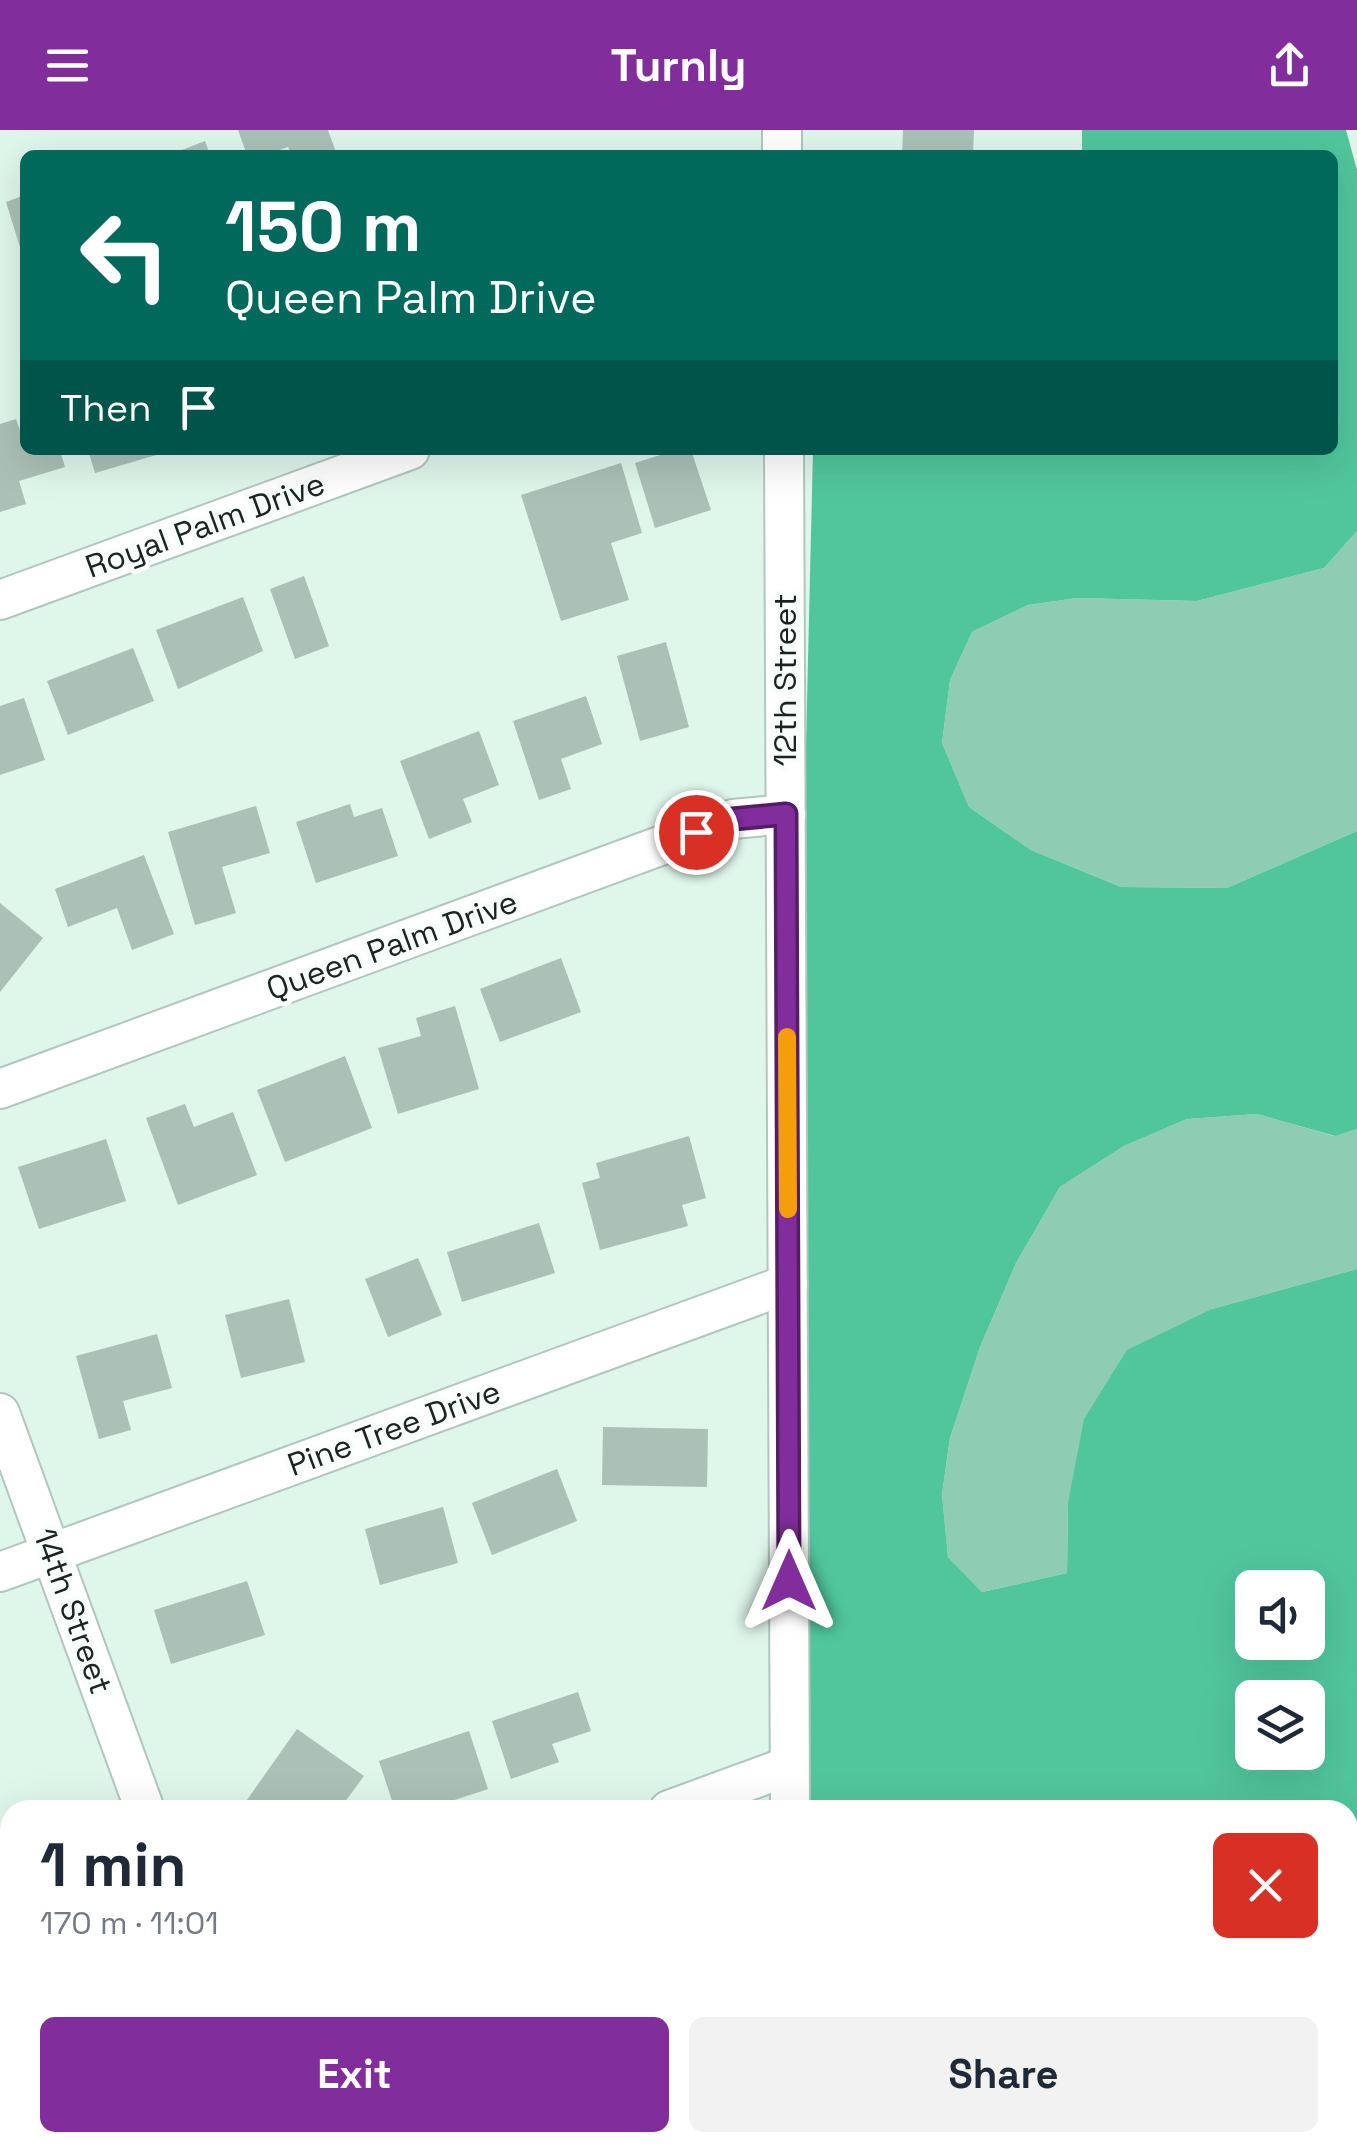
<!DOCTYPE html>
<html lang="en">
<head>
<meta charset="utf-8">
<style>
	body { margin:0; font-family:"Space Grotesk",sans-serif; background:#f2f2f3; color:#1f2937; height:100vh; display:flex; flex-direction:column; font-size:38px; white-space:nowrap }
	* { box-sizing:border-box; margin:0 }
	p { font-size:32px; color:#747a83 }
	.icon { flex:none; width:55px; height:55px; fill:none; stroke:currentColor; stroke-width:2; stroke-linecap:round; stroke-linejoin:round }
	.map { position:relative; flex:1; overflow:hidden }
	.panel { position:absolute; left:0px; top:1670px; width:1358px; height:352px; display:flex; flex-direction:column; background:#fff; border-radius:30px 30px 0 0; box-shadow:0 10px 40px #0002 }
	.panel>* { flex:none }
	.guide { position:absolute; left:20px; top:20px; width:1318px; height:305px; border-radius:15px; box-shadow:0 10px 40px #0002; background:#00695c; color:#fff; overflow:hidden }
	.fabs { position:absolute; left:1235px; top:1440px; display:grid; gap:20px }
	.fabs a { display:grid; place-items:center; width:90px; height:90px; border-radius:15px; background:#fff; box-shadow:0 10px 40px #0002; font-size:50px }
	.pin { position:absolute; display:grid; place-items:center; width:85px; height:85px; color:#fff; margin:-42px; border:5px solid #fff; border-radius:50%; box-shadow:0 2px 10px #0007 }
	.me { position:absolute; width:110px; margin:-55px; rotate:0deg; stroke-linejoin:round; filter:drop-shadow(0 0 8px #0008) }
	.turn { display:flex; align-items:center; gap:35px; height:210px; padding:0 40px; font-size:45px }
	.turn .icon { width:130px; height:130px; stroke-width:2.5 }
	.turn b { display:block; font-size:70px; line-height:85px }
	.then { display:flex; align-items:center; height:95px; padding:0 40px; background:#0003; gap:20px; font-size:38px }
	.round { display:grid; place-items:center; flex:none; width:105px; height:105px; border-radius:15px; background:#f2f2f3 }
	.overview { display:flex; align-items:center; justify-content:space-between; height:170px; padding:0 40px }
	h1 { font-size:60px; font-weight:700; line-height:75px }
	.action { display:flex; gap:20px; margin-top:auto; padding:20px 40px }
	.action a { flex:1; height:115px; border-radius:15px; background:#822d9c; color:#fff; font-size:40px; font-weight:700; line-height:115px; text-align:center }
	.action a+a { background:#f2f2f3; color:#1f2937 }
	header { display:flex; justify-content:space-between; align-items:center; height:130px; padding:0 40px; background:#822d9c; color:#fff; font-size:45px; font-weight:700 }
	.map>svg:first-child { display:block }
	.green { fill:#8ecdb3 }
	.forest { fill:#51c69d; fill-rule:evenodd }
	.building { fill:#abc0b7 }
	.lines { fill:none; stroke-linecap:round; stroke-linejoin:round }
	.minor-casing { stroke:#b1c7bd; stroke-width:42 }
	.minor { stroke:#fff; stroke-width:38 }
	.route-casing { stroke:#541d65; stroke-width:25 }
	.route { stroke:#822d9c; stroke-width:18 }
	.slow { stroke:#f59e0b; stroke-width:18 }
	.labels { text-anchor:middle; stroke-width:10; stroke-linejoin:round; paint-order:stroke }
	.street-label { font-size:32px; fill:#1c2421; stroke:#f9fefc }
</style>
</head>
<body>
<header><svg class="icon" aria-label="menu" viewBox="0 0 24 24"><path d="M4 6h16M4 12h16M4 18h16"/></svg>Turnly<svg class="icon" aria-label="share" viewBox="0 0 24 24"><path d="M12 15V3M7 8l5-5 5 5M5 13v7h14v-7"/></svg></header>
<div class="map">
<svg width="1357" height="2021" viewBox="0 0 1357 2021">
	<rect width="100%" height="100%" fill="#dff6eb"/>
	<g class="green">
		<polygon points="1357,401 1357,701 1227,758 1121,757 1031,720 969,677 942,613 950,550 972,502 1028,475 1077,468 1197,471 1324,438"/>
		<polygon points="1257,984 1334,1006 1357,999 1357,1139 1212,1179 1068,1373 1067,1443 982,1462 948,1427 942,1364 950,1308 980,1217 1016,1133 1060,1057 1124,1016 1187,989"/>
	</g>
	<g class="forest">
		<path d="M1082,0H1346L1357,40V401L1324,438L1197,471L1077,468L1028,475L972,502L950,550L942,613L969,677L1031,720L1121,757L1227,758L1357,701V999L1335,1006L1257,984L1187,989L1124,1016L1060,1057L1016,1133L980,1217L950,1308L942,1364L948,1427L982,1462L1067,1443L1068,1373L1084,1289L1127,1220L1212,1179L1357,1139V1971L1348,1986V1680H786L787,1410L813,320H1332V25H1082ZM1252,1458H1308V1512H1252ZM1252,1568H1308V1622H1252Z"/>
		<polygon points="785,2012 1332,2013 1328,2021 785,2021"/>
	</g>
	<g class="building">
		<polygon points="238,0 328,0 337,25 291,25 288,17 265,25 247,25"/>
		<polygon points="903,0 974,0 973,25 902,25"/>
		<polygon points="205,11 210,25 169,25"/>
		<polygon points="25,65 25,130 24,130 6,72"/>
		<polygon points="16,289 22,306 25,305 25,320 60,320 65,337 19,351 26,374 0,382 0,294"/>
		<polygon points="88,320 170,320 170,321 95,343"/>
		<polygon points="676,320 691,320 711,380 655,398 635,333"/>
		<polygon points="621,333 642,403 611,413 629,470 561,491 521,365"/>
		<polygon points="304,446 329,516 295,529 270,459"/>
		<polygon points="243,467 263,521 178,559 156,500"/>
		<polygon points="666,512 689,597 640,611 617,526"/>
		<polygon points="133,518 154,571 68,605 47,551"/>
		<polygon points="586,566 602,614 561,629 571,659 539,670 513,591"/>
		<polygon points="24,568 45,630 0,645 0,576"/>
		<polygon points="479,601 499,655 463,669 472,692 429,709 400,631"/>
		<polygon points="350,674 354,687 382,678 398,726 316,753 296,692"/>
		<polygon points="256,676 270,723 222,737 236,783 195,795 168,702"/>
		<polygon points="144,725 174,804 132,820 117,778 68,797 55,759"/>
		<polygon points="0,773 43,808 0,862"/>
		<polygon points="561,828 581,882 500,912 480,859"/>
		<polygon points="455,876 479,959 398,984 378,918 421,906 416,888"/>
		<polygon points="345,926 372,998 285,1032 257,960"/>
		<polygon points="185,974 194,997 233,982 257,1045 178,1075 146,988"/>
		<polygon points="689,1006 706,1068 682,1075 688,1096 600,1120 582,1053 600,1048 596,1033"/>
		<polygon points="106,1009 126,1071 39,1099 18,1037"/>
		<polygon points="539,1093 555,1143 462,1172 447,1122"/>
		<polygon points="418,1128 442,1185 388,1207 365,1149"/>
		<polygon points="289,1169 305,1232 241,1248 225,1185"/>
		<polygon points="157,1204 172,1258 123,1271 131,1300 99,1309 76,1226"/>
		<polygon points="603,1297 708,1299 707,1357 602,1355"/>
		<polygon points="557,1339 577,1391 492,1425 472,1373"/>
		<polygon points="443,1377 458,1433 380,1455 365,1399"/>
		<polygon points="247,1451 265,1505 171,1534 154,1480"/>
		<polygon points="578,1562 591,1601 552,1614 559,1632 511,1649 492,1591"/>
		<polygon points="297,1599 364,1646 339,1680 247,1680 242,1677"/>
		<polygon points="469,1601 488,1659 424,1680 395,1680 379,1631"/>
		<polygon points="10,1740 10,1823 0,1815 0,1753"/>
		<polygon points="110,2012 184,2012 187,2021 85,2021"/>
	</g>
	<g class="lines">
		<defs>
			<g id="minor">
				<polyline points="782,0 782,25"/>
				<polyline points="784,320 790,1680"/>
				<polyline points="0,470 410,320"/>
				<polyline points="0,959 733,689 786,684"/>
				<polyline points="0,1283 145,1680"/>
				<polyline points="0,1442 788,1154"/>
				<polyline points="669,1680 789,1636"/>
				<polyline points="0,1925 10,1921"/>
				<polyline points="267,2012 270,2021"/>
				<polyline points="791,2012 791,2021"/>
			</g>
		</defs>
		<use href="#minor" class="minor-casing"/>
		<use href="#minor" class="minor"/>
	</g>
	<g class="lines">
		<defs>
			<polyline id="route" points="696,702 733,689 786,684 789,1451"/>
		</defs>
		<use href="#route" class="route-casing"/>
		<use href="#route" class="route"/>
		<polyline class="slow" points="787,907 788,1079"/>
	</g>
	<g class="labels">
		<g class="street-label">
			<text transform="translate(205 395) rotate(-20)" y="11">Royal Palm Drive</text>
			<text transform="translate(785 550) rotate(-90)" y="11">12th Street</text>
			<text transform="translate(392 815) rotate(-20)" y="11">Queen Palm Drive</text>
			<text transform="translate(394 1298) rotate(-20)" y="11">Pine Tree Drive</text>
			<text transform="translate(73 1481) rotate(70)" y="11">14th Street</text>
		</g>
	</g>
</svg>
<div class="fabs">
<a><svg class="icon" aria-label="sound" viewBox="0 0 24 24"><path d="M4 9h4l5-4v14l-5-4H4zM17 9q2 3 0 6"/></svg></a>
<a><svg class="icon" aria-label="layers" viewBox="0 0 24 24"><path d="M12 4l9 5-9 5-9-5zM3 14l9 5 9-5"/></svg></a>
</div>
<div class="pin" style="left:696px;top:702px;background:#d93025"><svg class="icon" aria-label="arrive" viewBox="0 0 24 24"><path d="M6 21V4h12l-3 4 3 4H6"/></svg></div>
<svg class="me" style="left:789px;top:1451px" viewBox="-20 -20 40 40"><path d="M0-17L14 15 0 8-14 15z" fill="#822d9c" stroke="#fff" stroke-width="4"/></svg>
<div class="guide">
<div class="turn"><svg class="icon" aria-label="left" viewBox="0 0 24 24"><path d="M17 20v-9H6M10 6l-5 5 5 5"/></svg><div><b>150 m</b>Queen Palm Drive</div></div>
<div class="then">Then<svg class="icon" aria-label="arrive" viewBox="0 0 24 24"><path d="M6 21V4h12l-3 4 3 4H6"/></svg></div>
</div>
<section class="panel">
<div class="overview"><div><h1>1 min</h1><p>170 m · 11:01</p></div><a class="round" style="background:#d93025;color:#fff"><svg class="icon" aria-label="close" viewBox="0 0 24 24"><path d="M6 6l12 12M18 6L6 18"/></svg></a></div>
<div class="action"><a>Exit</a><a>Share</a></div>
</section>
</div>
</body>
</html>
